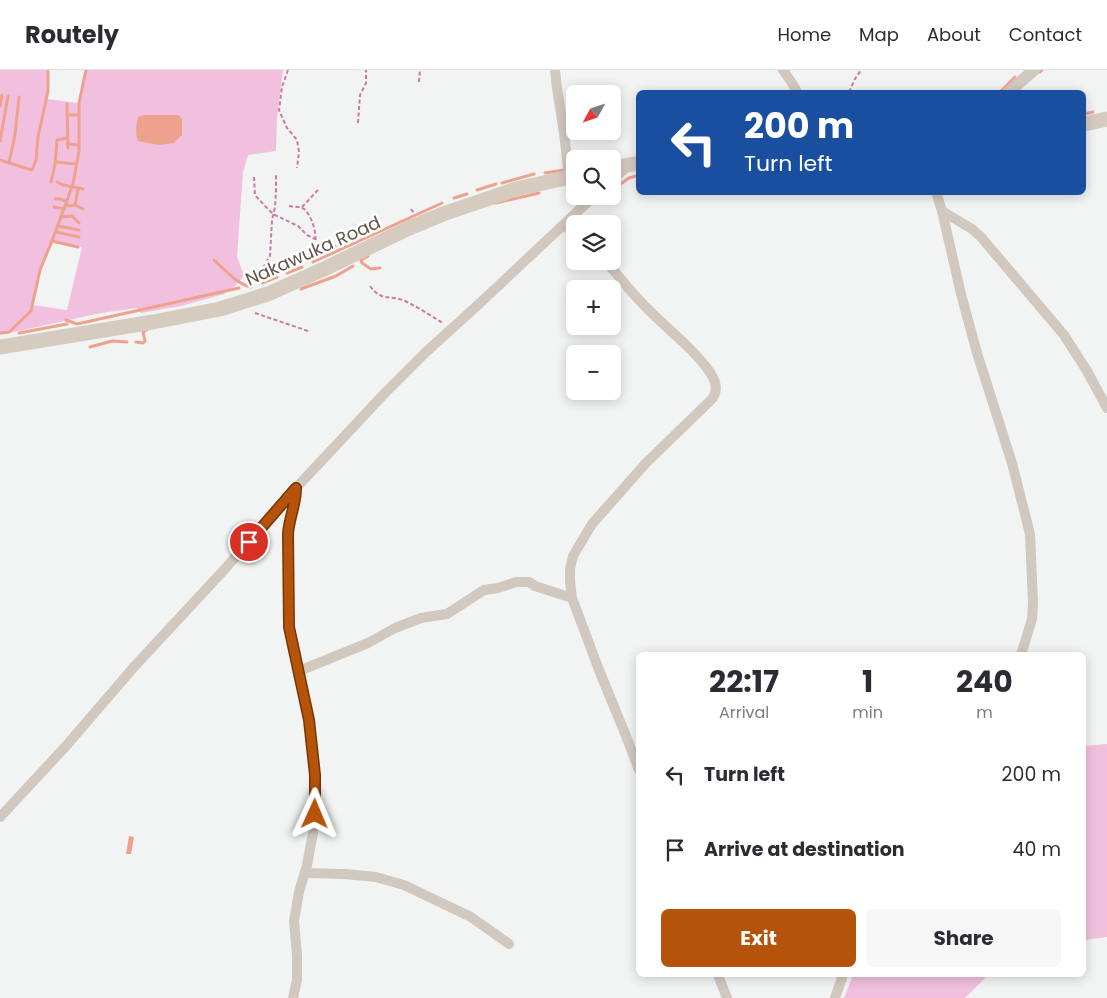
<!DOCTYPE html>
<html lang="en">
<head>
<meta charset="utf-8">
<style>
	body { margin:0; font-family:Poppins,sans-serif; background:#f7f7f7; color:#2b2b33; height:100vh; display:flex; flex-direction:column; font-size:19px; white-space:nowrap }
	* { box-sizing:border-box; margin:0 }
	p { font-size:16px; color:#7c7c81 }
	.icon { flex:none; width:28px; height:28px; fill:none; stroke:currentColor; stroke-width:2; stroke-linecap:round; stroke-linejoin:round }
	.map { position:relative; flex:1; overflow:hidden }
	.side { position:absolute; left:636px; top:582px; width:450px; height:325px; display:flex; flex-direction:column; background:#fff; border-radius:8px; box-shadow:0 2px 12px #0003 }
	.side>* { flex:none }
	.top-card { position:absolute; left:636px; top:20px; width:450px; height:105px; border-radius:8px; box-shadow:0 2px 12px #0003; background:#1a4fa0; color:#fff; overflow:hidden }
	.needle { width:32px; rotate:230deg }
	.buttons { position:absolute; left:566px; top:15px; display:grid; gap:10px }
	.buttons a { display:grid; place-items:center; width:55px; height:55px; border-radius:8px; background:#fff; box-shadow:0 2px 12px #0003; font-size:25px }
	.pin { position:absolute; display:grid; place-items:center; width:42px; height:42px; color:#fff; margin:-21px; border:2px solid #fff; border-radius:50%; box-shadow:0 1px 5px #0007 }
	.me { position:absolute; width:55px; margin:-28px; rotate:1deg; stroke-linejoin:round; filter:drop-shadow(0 0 4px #0008) }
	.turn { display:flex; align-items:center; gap:18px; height:105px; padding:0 25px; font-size:22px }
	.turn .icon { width:65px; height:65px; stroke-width:2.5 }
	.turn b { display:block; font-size:35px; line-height:42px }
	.eta { display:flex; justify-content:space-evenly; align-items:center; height:85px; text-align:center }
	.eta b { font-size:30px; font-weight:700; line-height:35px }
	.button { display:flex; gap:10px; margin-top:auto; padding:10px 25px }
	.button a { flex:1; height:58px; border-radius:8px; background:#b45309; color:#fff; font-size:20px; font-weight:700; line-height:58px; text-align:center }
	.button a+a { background:#f7f7f7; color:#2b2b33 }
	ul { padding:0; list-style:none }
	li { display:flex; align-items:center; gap:15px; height:75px; padding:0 25px }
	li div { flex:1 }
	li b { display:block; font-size:19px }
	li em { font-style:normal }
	header { display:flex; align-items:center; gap:30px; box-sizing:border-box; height:70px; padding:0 25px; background:#fff; border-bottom:1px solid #e1e1e2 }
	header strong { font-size:24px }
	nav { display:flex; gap:28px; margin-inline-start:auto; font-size:18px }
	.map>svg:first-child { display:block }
	.green { fill:#f1c0de; fill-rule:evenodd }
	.water { fill:#eea28d }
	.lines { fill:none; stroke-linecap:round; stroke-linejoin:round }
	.stream { stroke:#eea28d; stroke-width:3 }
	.path { stroke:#d077a2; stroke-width:2; stroke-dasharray:4 2.5; stroke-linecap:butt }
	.minor { stroke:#d1c8bf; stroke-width:10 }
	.tertiary { stroke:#d1c8bf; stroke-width:12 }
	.secondary { stroke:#d5cbbf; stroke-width:15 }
	.route-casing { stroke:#753606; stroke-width:12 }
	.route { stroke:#b45309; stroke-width:9 }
	.labels { text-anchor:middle; stroke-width:5; stroke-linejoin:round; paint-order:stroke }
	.street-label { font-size:18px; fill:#605449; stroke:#fff }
</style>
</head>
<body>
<header>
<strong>Routely</strong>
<nav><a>Home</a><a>Map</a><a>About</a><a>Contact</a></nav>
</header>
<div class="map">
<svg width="1107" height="928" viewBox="0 0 1107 928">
	<rect width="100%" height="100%" fill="#f2f4f4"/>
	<g class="green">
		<path d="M0,0H48V21L46,29L78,33L85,10L86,0H283L277,47L276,81L248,85L243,102L237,186L244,206L235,216L224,224L181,236L141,243L137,238L101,243L0,265ZM52,171L82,177L67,240L32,235L40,200Z"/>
		<polygon points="1107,674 1107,867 1084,870 1084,675 1085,676"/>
		<polygon points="853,905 988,905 965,928 844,928"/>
	</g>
	<g class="water">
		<path d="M144,45H178L182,49V65L174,73L159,75L138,71C135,64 136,55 138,47Z"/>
		<polygon points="129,766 134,767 131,784 126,784"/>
	</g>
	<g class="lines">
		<g class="stream">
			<polyline points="1040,2 1042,0"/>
			<polyline points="1000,22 1015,7"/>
			<polyline points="67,34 68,78"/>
			<polyline points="0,36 2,25"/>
			<polyline points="1084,44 1093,42"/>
			<polyline points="67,45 79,45"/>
			<polyline points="0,71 8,26"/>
			<polyline points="67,74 79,75"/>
			<polyline points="0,90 32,100 36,90 38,67 48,21 48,0"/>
			<polyline points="55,92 76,94"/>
			<polyline points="9,93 15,65 19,27"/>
			<polyline points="545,103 564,100"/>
			<polyline points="51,112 55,95 57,70 67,68"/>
			<polyline points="57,112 63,115 83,119"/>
			<polyline points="502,113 534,104"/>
			<polyline points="574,115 575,115"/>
			<polyline points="477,120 496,114"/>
			<polyline points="612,120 629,108 639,105"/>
			<polyline points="454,128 467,124"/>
			<polyline points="55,129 61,129 67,132"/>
			<polyline points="496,133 539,123"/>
			<polyline points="66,135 70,136 75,135 83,139"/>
			<polyline points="75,135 78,119"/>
			<polyline points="54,137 64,139"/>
			<polyline points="61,147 72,146 79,153"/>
			<polyline points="58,156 79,160"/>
			<polyline points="56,162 79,167"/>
			<polyline points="52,171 78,177"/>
			<polyline points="368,186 361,190 362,193 371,199 380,198"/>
			<path d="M214,190C225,200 237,214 251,217"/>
			<polyline points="313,192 442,133"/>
			<polyline points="287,203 302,197"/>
			<polyline points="262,213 277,207"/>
			<polyline points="301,219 336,206 353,196"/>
			<polyline points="66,250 77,254 239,218"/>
			<polyline points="0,263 9,262 31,241 40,200 52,171 73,114 79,81 79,33 86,0"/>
			<polyline points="19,263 67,254"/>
			<polyline points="136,272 143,273 145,271 143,262 148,259"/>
			<polyline points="90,277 112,271 127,272"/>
		</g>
		<g class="path">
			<polyline points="288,0 282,17 279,40 287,58 297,70 299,82 297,98"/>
			<polyline points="419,12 420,0"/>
			<polyline points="849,22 855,9 861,0"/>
			<polyline points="358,53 360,25 366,13 366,0"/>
			<polyline points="254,107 255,125 263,134 273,144 298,156 307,165 315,169"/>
			<polyline points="611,126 612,127"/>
			<path d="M289,136C294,137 300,136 304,139C307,140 307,143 309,145C317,160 318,175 310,190"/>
			<polyline points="302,137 318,120"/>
			<polyline points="411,139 414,143"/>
			<polyline points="314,182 327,181 345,171"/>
			<polyline points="263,198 270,186 272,150 275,137 276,121 276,105"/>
			<path d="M370,216C383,233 389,224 405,231C418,237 431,246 443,253"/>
			<polyline points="255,243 308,261"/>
		</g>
		<g class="minor">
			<polyline points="555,0 557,18 564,63 569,107"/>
			<polyline points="783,0 792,13 797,22"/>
			<polyline points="612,110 628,96"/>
			<polyline points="936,122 942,141 961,224 977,283 1012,393 1030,464 1033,533 1032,549 1021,585"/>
			<polyline points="942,141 972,159 981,167 1064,265 1087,301 1107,338"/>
			<polyline points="564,155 575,164"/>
			<path d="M605,191C618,204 628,219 641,232C654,246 669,259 683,272C693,282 704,292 711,304C716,312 718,321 712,329L646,393L592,454L573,486L570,499V511L572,528L599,600L626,666L639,700"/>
			<polyline points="299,601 368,573 395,558 421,548 447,544 484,520 498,518 516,512 529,512 535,516 572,528"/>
			<polyline points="0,747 66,676 133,598 223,501 296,418 384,324 426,282 479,234 594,126"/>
			<polyline points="305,803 345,804 376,807 404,815 471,847 509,874"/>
			<polyline points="718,905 727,928"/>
			<path d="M293,928L297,910V886L294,851L299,822L307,795L313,763L315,705L309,650L289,557L288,463C289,448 296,434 296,418"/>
			<polyline points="835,928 843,905"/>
		</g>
		<polyline class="tertiary" points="1009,22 1034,0"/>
		<g class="secondary">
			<polyline points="1084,54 1107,49"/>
			<polyline points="612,98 639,93"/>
			<polyline points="0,277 153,252 220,239 268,224 324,199 409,158 443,144 516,119 575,106"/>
		</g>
	</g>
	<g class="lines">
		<defs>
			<path id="route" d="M249,472L296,418C296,435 289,448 288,464L289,557L309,650L315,705V744"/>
		</defs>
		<use href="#route" class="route-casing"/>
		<use href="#route" class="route"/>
	</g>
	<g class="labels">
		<g class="street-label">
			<text transform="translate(313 181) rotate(-24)" y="6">Nakawuka Road</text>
		</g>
	</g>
</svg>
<div class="buttons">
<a><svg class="needle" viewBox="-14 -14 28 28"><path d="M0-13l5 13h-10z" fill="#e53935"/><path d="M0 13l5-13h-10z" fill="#7c7c81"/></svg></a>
<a><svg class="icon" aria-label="search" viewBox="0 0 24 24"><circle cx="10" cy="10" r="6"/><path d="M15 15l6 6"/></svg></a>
<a><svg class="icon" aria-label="layers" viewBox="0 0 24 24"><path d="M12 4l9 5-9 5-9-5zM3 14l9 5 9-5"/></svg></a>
<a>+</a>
<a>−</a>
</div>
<div class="pin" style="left:249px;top:472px;background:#d93025"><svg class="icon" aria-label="arrive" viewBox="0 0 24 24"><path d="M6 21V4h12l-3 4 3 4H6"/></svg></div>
<svg class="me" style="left:315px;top:744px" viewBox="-20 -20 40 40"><path d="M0-17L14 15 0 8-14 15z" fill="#b45309" stroke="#fff" stroke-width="4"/></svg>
<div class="top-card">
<div class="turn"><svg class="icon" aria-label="left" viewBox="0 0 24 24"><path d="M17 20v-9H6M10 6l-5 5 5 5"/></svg><div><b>200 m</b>Turn left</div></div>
</div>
<section class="side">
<div class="eta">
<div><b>22:17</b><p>Arrival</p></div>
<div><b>1</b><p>min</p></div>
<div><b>240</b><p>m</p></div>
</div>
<ul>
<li><svg class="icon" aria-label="left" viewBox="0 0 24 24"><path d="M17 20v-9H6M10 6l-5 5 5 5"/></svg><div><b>Turn left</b></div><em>200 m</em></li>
<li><svg class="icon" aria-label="arrive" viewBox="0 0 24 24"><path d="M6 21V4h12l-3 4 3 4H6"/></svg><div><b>Arrive at destination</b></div><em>40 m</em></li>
</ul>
<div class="button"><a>Exit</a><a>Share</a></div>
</section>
</div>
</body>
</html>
